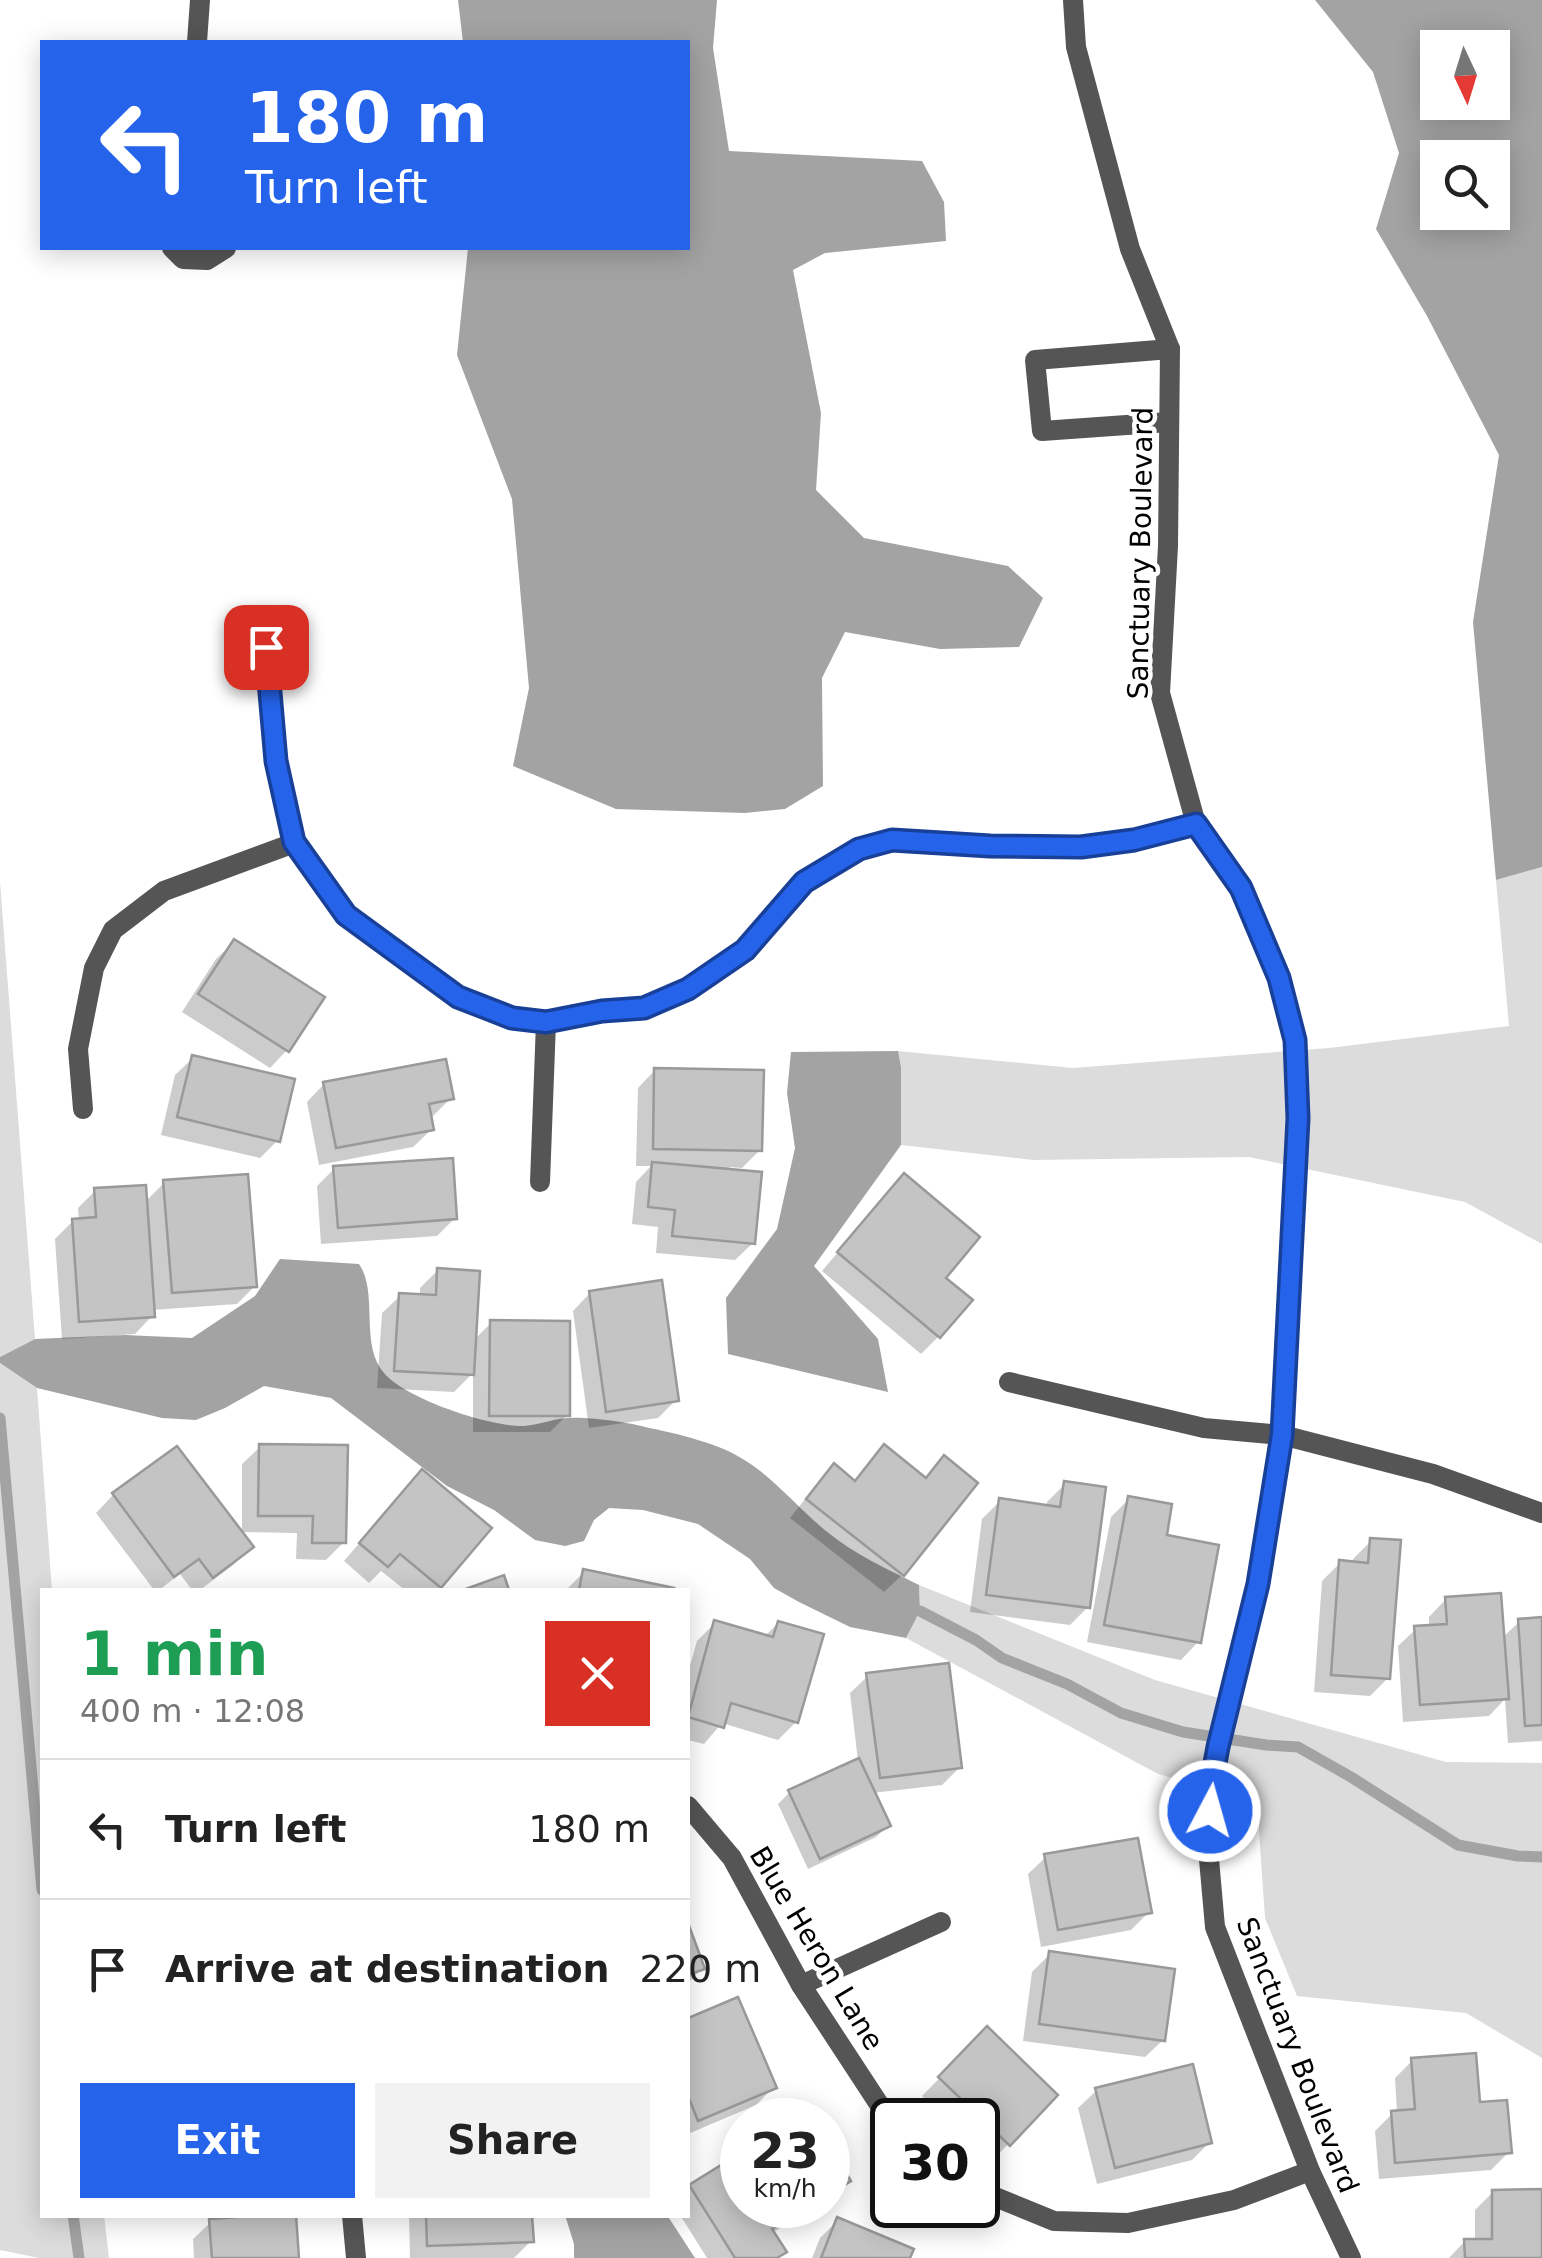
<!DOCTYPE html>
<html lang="en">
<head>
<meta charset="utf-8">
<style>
	body { margin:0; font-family:"DejaVu Sans",sans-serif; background:#f2f2f2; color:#222; height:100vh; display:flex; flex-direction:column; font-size:38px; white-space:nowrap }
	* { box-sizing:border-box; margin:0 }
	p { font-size:32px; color:#767676 }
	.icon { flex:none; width:55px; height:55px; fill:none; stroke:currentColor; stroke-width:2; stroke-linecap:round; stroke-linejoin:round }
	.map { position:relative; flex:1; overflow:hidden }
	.panel { position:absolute; left:40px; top:1588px; width:650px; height:630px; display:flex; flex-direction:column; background:#fff; border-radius:0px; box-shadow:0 5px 25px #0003 }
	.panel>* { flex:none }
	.hud { position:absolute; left:40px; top:40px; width:650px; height:210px; border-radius:0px; box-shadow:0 5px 25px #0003; background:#2563eb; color:#fff; overflow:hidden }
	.needle { width:65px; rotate:176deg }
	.tools { position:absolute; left:1420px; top:30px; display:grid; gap:20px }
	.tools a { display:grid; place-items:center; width:90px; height:90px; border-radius:0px; background:#fff; box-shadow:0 5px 25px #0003; font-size:50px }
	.speed { position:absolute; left:720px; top:2098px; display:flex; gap:20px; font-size:50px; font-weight:700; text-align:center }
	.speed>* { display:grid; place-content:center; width:130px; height:130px; border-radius:50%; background:#fff; box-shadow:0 5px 25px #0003; line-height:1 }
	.speed small { font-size:25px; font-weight:400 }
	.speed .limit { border:5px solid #111; border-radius:15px; background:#fff; color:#111 }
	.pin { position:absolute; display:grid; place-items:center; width:85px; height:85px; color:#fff; margin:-42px; border-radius:20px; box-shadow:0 5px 15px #0006 }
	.me { position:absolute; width:110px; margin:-55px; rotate:6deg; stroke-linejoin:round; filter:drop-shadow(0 0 8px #0008) }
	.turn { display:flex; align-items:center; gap:35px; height:210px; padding:0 40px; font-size:45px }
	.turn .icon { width:130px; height:130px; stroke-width:2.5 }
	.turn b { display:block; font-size:70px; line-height:85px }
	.round { display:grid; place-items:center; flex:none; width:105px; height:105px; border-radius:0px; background:#f2f2f2 }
	.summary { display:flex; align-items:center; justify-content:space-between; height:170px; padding:0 40px }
	h1 { font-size:60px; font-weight:700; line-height:75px; color:#1e9e55 }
	.action { display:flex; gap:20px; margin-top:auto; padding:20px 40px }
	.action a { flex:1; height:115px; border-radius:0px; background:#2563eb; color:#fff; font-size:40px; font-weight:700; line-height:115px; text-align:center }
	.action a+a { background:#f2f2f2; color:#222 }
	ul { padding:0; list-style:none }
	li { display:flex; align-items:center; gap:30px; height:140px; padding:0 40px; border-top:2px solid #e0e0e0 }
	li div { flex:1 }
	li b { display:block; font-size:38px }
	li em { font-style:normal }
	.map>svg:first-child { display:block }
	.green { fill:#dcdcdc }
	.water { fill:#a3a3a3; fill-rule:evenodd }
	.shadow { fill:#0003 }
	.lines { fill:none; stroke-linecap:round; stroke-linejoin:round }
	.stream { stroke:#a3a3a3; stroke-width:11 }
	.building { fill:#c4c4c4; stroke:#999; stroke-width:2.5 }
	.service { stroke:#555; stroke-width:20 }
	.minor { stroke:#555; stroke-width:20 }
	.route-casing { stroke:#184099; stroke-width:25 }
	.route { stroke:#2563eb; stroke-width:18 }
	.labels { text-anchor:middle; stroke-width:9; stroke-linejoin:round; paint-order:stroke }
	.street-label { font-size:28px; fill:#000; stroke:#fff }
</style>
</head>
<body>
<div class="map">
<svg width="1542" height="2258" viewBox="0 0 1542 2258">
	<rect width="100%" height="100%" fill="#fff"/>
	<g class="green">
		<polygon points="1542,867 1542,1244 1465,1202 1249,1157 1033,1160 901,1145 898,1051 1073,1068 1329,1048 1509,1026 1496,880"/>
		<polygon points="0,882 35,1339 0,1357"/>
		<polygon points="0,1363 37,1388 52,1590 42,1590 42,2215 104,2215 109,2258 39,2258 0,2250"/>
		<polygon points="919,1585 1155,1680 1446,1762 1542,1763 1542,2058 1466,2013 1297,1996 1265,1918 1257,1802 1158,1774 906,1638 920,1611"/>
	</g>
	<g class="water">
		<polygon points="458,0 717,0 713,48 729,151 922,161 944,202 946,241 825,253 793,270 821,413 816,490 864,538 1008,566 1043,598 1019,647 940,649 845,632 822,678 823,786 785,809 745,813 616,809 513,766 529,688 512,499 457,355 468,248 688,248 688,42 463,42"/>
		<path d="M1315,0H1542V867L1496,880L1473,622L1499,455L1427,316L1376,229L1399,153L1373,72ZM1438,48H1492V102H1438ZM1438,158H1492V212H1438Z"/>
		<polygon points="898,1051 901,1068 901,1145 814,1266 878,1339 888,1392 728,1354 726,1298 777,1229 795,1148 787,1093 791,1052"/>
		<path d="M280,1259L359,1264C379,1293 359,1344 384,1373C406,1399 490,1427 524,1426C540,1425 554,1418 570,1418C589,1417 626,1422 645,1427C675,1433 722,1444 746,1461C776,1480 799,1509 826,1531C854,1554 887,1569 919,1585L920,1611L906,1638L850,1627L799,1602L774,1588L750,1559L698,1524L643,1510L609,1508L594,1520L584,1541L565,1546L535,1540L494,1510L447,1486L331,1398L264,1386L225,1408L196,1420L162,1418L37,1388L0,1363V1357L35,1339L125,1335L192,1338L255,1296Z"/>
		<polygon points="565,2215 667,2215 695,2258 574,2258 574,2244"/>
	</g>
	<g class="shadow">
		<polygon points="234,942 287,1050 270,1068 182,1012 216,959"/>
		<polygon points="193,1058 277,1141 260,1158 161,1135 175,1075"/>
		<polygon points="655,1070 760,1150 742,1168 729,1167 753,1243 735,1260 656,1253 658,1227 632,1224 636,1182 651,1166 636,1166 638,1088"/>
		<polygon points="324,1084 451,1098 433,1116 429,1117 431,1130 413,1147 319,1165 307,1102"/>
		<polygon points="335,1168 455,1218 437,1236 321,1244 317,1186"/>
		<polygon points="164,1183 255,1286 237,1304 152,1310 152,1316 135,1334 62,1339 55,1239 73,1221 79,1221 78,1208 95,1191 144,1203"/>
		<polygon points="887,1194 942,1278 939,1336 921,1354 822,1271"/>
		<polygon points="438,1270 474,1340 491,1323 568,1414 550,1432 473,1432 473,1373 454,1392 377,1388 382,1313 400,1296 420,1296 420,1288"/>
		<polygon points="590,1293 676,1400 658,1418 589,1428 573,1311"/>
		<polygon points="260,1447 344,1542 326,1560 296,1559 297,1533 242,1532 242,1464"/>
		<polygon points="884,1448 924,1479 944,1458 975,1483 902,1575 884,1592 790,1518 817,1484 834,1467 853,1482"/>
		<polygon points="176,1449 251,1547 233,1565 200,1590 192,1590 180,1574 159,1590 154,1590 96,1513 113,1495"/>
		<polygon points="1065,1484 1088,1607 1070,1625 970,1612 982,1519 1000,1501 1046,1507 1047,1502"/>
		<polygon points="405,1490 488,1529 436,1590 405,1590 381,1571 369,1583 344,1561"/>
		<polygon points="1129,1499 1164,1537 1198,1642 1181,1660 1087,1642 1111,1517"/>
		<polygon points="1371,1541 1388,1678 1370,1696 1314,1692 1322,1581 1340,1563 1353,1564 1353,1559"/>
		<polygon points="584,1572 670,1590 566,1590"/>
		<polygon points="1446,1599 1502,1638 1519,1622 1542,1620 1542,1741 1508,1743 1505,1699 1489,1716 1403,1722 1398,1646 1416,1629 1429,1628 1429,1617"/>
		<polygon points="715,1623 764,1637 778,1623 796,1722 778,1740 722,1723 704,1744 688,1740 688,1673 697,1641"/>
		<polygon points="868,1676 960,1767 942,1785 872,1793 888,1826 876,1837 808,1869 778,1804 789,1793 858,1761 850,1693"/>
		<polygon points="1046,1857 1149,1912 1131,1930 1041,1947 1028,1874"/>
		<polygon points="688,1930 702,1968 688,1983"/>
		<polygon points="1050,1954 1163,2040 1145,2057 1023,2041 1032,1972"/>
		<polygon points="736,2000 774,2087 756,2105 688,2134 688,2021"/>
		<polygon points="987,2030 1055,2095 991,2162 978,2149 978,2120 947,2120 922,2096"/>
		<polygon points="1412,2061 1478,2105 1509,2152 1491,2170 1379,2179 1375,2131 1392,2114 1397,2113 1395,2078"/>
		<polygon points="1096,2091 1209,2143 1192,2160 1097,2184 1078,2108"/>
		<polygon points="828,2148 848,2180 828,2199"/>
		<polygon points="742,2155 742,2205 818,2205 772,2233 784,2252 777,2258 707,2258 680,2215 688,2215 688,2190"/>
		<polygon points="1542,2191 1542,2258 1449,2258 1465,2241 1475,2241 1475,2210 1493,2192"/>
		<polygon points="409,2215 530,2215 531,2241 514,2258 410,2258"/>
		<polygon points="838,2220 907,2258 812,2258 820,2238"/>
		<polygon points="211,2222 296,2258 194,2258 193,2239"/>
	</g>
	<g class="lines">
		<g class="stream">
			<polyline points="0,1418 42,1890"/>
			<polyline points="920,1611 976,1640 1002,1658 1067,1684 1121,1713 1183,1732 1266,1745 1298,1747 1351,1777 1458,1845 1518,1856 1542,1857"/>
			<polyline points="73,2215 79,2258"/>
		</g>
	</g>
	<g class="building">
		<polygon points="234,939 325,997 289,1052 198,994"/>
		<polygon points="192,1055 295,1079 280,1142 177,1117"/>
		<polygon points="446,1059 454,1099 429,1104 434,1130 336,1148 323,1082"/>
		<polygon points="654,1068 764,1070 762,1151 653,1149"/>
		<polygon points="453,1158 457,1219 338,1228 333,1166"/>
		<polygon points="652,1162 762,1172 755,1244 672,1236 675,1210 648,1207"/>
		<polygon points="904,1173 980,1237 946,1278 973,1300 940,1338 837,1252"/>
		<polygon points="248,1174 257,1287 172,1293 163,1180"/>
		<polygon points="146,1185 155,1317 79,1322 72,1219 96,1217 94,1188"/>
		<polygon points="437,1268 480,1271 474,1375 394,1371 399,1293 436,1295"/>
		<polygon points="662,1280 679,1401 606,1412 589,1291"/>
		<polygon points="490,1320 570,1321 570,1416 489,1416"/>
		<polygon points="259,1444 348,1445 346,1543 312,1543 313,1516 258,1516"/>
		<polygon points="884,1444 926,1478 944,1455 978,1483 904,1576 806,1499 834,1463 855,1481"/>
		<polygon points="177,1446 254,1547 213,1578 199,1559 174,1577 112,1493"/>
		<polygon points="422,1469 492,1528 441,1588 400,1554 388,1567 359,1543"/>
		<polygon points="1064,1481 1106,1487 1090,1608 986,1595 999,1498 1060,1507"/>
		<polygon points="1128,1496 1172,1504 1167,1535 1219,1545 1201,1643 1104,1625"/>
		<polygon points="1370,1538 1401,1540 1390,1679 1331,1675 1339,1560 1368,1563"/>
		<polygon points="583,1569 674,1588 673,1590 579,1590"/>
		<polygon points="504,1575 509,1590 463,1590"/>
		<polygon points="1501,1593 1509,1699 1420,1705 1414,1626 1447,1624 1445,1597"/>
		<polygon points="1542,1617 1542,1725 1525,1726 1518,1619"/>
		<polygon points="714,1620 773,1637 778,1621 824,1634 798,1723 731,1703 724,1728 688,1717"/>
		<polygon points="949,1663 962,1768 880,1778 866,1673"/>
		<polygon points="859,1758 891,1826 820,1859 788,1790"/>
		<polygon points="1138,1838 1152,1913 1058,1930 1044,1854"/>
		<polygon points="688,1923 705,1969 688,1975"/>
		<polygon points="1049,1951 1175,1969 1165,2041 1039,2024"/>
		<polygon points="738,1997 777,2088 698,2121 688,2096 688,2018"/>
		<polygon points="987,2026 1058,2095 1010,2146 938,2077"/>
		<polygon points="1476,2053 1480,2102 1507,2100 1512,2153 1395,2163 1391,2111 1415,2109 1411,2058"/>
		<polygon points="1193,2064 1212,2143 1115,2168 1095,2088"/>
		<polygon points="828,2143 851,2181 828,2195"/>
		<polygon points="742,2152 742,2205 811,2205 772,2229 787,2252 777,2258 735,2258 689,2185"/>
		<polygon points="1542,2189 1542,2258 1465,2258 1464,2239 1492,2239 1492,2190"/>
		<polygon points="269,2215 296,2215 299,2258 212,2258 209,2219"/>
		<polygon points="426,2215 532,2215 534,2242 427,2246"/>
		<polygon points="837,2217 914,2249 910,2258 821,2258"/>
	</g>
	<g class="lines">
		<polyline class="service" points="1169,422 1042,431 1035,360 1170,349"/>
		<g class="minor">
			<polyline points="1073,0 1076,47 1130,249 1170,349 1168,546 1160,693 1196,824 1241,888 1279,978 1295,1040 1298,1118 1282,1435 1259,1584 1231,1691 1213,1774 1208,1848 1215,1927 1310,2171 1351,2258"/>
			<polyline points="197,42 200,0"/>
			<polyline points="172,248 183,259 207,260 226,248"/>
			<polyline points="265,647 276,761 294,843 346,915 458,997 512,1018 546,1022 602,1011 644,1008 688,989 745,950 805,882 859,849 892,840 989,846 1081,847 1134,840 1196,824"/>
			<polyline points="83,1109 78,1049 94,968 113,930 164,891 294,843"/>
			<polyline points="540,1182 546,1022"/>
			<polyline points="1009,1382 1204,1428 1282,1435 1433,1474 1542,1513"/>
			<polyline points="688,1806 732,1858 801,1985 892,2124"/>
			<polyline points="801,1985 941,1922"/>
			<polyline points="978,2190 1054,2221 1128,2223 1234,2200 1310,2171"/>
			<polyline points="352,2215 356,2258"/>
		</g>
	</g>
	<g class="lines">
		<defs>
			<polyline id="route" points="266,647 276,761 294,842 346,915 458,997 512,1018 546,1022 602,1011 644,1008 688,989 745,950 804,882 859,849 892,840 990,846 1081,847 1134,840 1196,824 1241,888 1279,978 1295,1040 1298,1118 1282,1435 1258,1584 1218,1747 1213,1774 1210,1811"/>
		</defs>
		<use href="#route" class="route-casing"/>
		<use href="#route" class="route"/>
	</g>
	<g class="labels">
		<g class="street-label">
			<text transform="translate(1140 553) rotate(-89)" y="10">Sanctuary Boulevard</text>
			<text transform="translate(817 1948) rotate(59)" y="10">Blue Heron Lane</text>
			<text transform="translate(1298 2055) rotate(69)" y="10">Sanctuary Boulevard</text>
		</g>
	</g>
</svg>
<div class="tools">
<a><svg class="needle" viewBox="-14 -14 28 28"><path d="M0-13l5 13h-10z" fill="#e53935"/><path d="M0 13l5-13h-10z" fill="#767676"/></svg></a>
<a><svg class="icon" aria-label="search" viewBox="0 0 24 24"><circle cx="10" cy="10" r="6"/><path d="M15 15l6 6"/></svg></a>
</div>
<div class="speed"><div>23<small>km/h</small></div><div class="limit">30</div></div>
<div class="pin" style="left:266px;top:647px;background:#d93025"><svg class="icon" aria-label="arrive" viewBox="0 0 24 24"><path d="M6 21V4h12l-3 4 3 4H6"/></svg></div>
<svg class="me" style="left:1210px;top:1811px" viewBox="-20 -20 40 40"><circle r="17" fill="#2563eb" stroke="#fff" stroke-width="3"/><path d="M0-11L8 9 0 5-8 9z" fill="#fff"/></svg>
<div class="hud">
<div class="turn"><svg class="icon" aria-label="left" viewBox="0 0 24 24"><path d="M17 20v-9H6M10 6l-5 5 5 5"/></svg><div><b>180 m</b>Turn left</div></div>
</div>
<section class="panel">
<div class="summary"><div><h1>1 min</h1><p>400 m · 12:08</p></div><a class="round" style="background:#d93025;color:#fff"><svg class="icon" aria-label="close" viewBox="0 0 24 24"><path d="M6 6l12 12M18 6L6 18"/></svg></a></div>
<ul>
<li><svg class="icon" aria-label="left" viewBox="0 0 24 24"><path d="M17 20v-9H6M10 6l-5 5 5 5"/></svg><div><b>Turn left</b></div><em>180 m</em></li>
<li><svg class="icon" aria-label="arrive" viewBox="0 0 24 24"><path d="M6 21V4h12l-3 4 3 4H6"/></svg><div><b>Arrive at destination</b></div><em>220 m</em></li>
</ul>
<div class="action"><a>Exit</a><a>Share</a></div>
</section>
</div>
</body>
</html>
